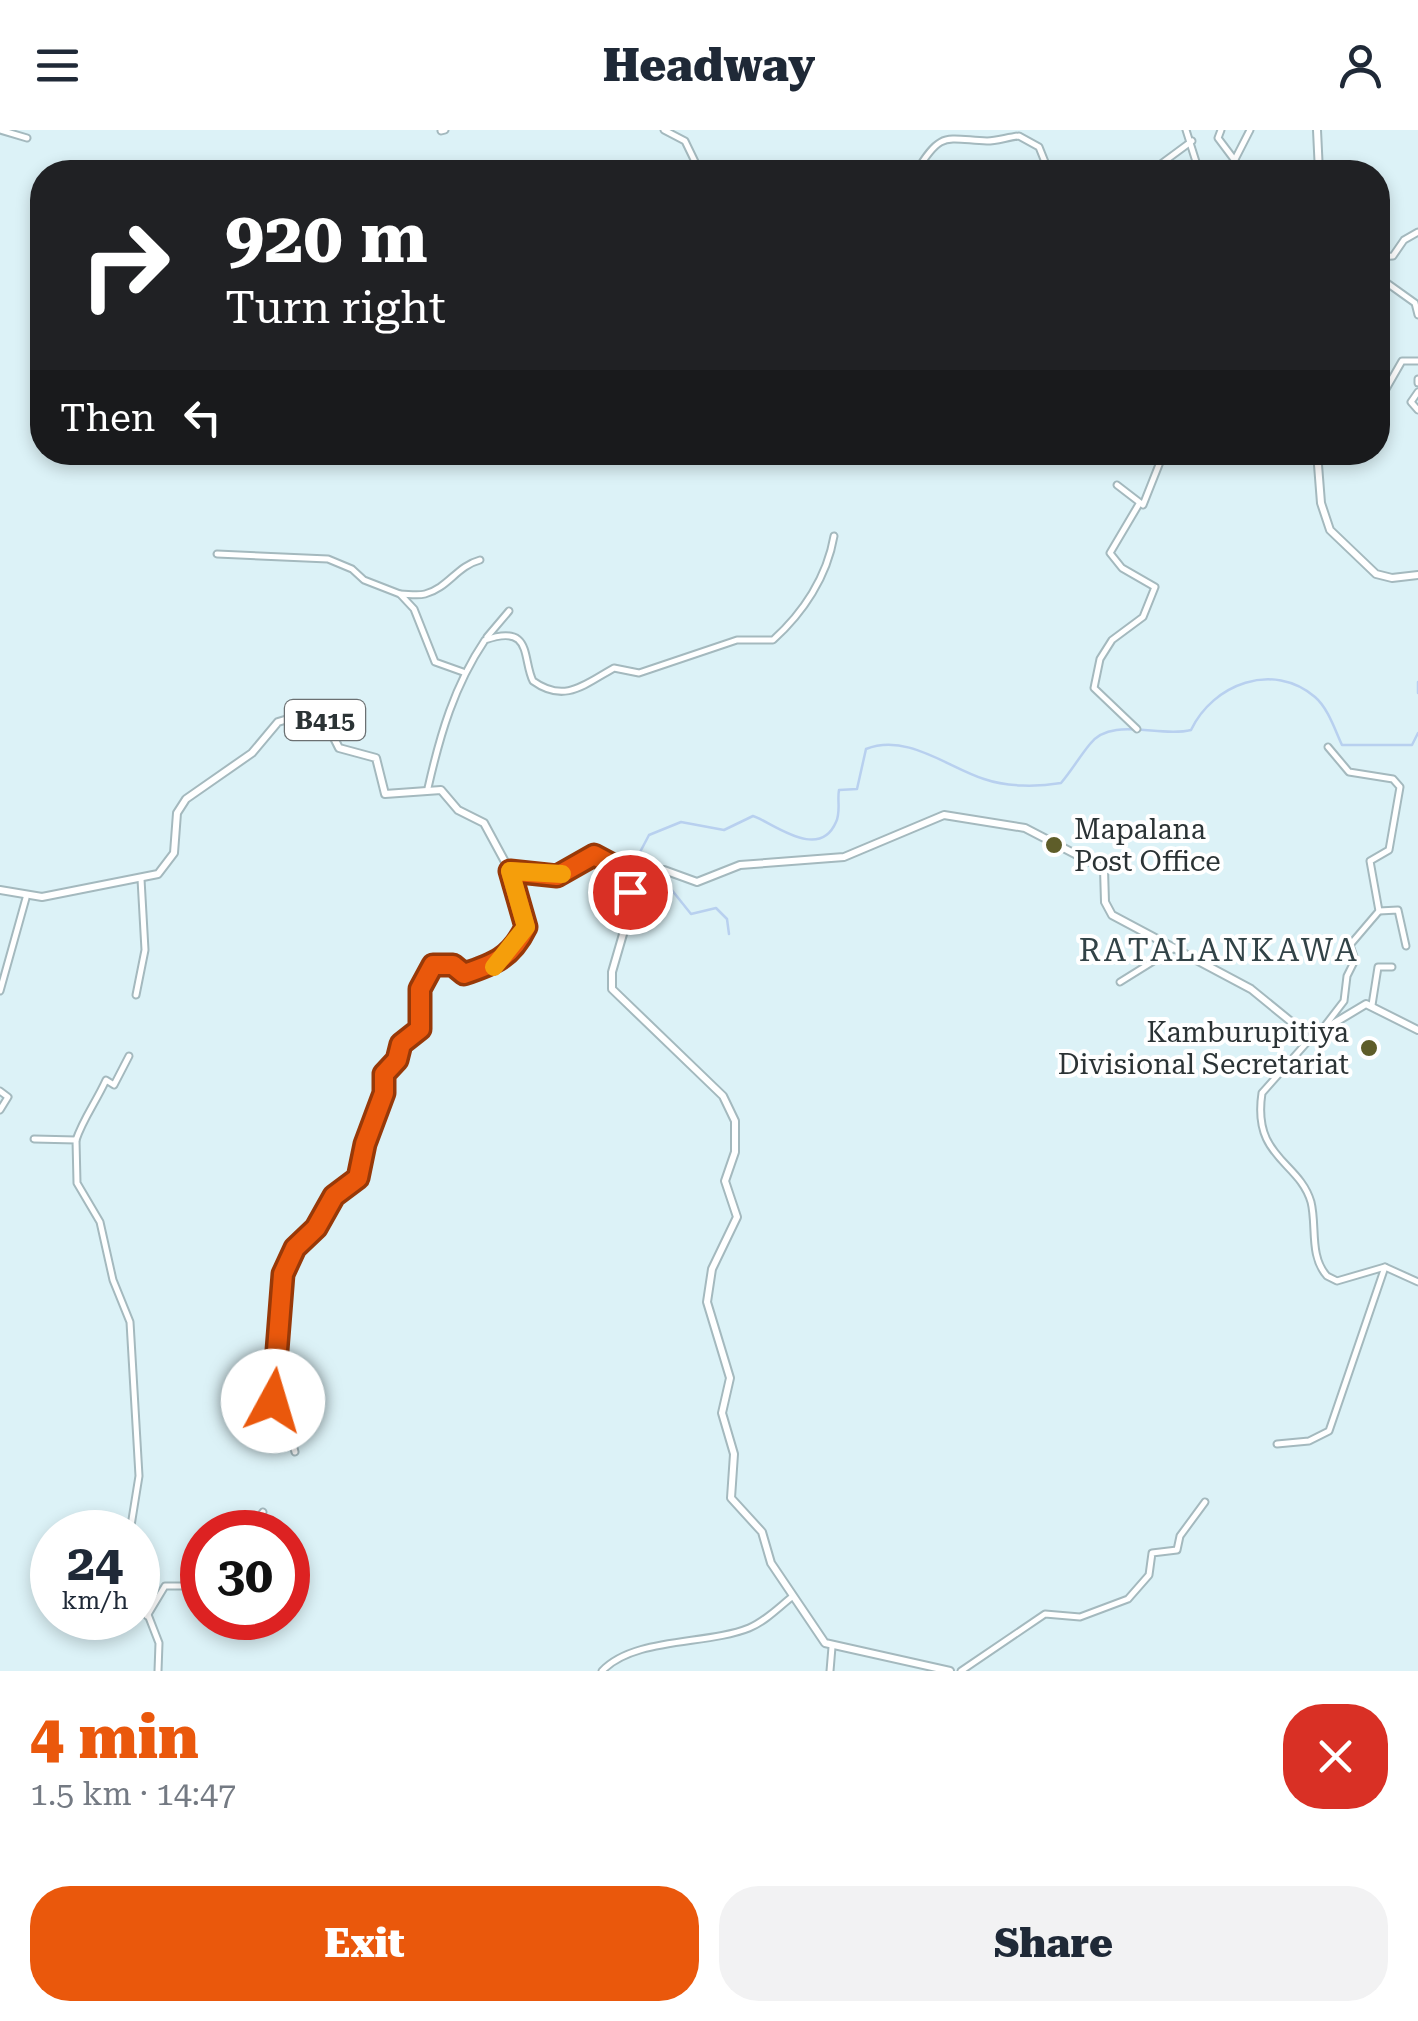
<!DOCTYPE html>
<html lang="en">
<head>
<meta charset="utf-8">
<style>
	body { margin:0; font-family:"Roboto Serif",serif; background:#f2f2f3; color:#1f2937; height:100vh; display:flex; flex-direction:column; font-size:38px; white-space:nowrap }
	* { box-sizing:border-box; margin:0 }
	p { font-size:32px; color:#747a83 }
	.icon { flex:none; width:55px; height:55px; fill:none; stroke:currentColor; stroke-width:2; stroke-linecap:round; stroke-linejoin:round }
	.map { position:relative; height:1541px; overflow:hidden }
	.details { display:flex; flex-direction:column; background:#fff; flex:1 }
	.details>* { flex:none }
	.banner { position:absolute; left:30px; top:30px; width:1360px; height:305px; border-radius:40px; box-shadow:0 5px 15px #0003; background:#202124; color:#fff; overflow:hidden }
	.speed { position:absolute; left:30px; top:1380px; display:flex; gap:20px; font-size:50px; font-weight:700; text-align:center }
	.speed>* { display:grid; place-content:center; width:130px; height:130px; border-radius:50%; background:#fff; box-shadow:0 5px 15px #0003; line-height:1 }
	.speed small { font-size:25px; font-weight:400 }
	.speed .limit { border:15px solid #d22; background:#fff; color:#111 }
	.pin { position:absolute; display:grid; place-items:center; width:85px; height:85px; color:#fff; margin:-42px; border:5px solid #fff; border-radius:50%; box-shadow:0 2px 10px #0007 }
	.me { position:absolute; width:110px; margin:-55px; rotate:6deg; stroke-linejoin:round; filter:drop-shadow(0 0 8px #0008) }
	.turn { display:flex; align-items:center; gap:35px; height:210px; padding:0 30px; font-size:45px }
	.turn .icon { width:130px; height:130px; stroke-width:2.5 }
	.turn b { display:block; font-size:70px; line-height:85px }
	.then { display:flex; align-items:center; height:95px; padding:0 30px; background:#0003; gap:20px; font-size:38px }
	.round { display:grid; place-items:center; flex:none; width:105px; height:105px; border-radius:40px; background:#f2f2f3 }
	.summary { display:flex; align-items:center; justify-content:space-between; height:170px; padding:0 30px }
	h1 { font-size:60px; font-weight:800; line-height:75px; color:#ea580c }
	.cta { display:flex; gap:20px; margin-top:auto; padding:20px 30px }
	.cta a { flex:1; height:115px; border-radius:40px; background:#ea580c; color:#fff; font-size:40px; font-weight:800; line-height:115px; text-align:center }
	.cta a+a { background:#f2f2f3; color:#1f2937 }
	header { display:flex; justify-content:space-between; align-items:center; height:130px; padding:0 30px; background:#fff; font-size:45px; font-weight:800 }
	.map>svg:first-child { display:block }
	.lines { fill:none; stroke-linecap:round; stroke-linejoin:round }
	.stream { stroke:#b8d0ef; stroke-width:2.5 }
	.minor-casing { stroke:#a4b9be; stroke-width:9 }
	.major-casing { stroke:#a4b9be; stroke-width:10 }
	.minor { stroke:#fff; stroke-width:5 }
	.major { stroke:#fff; stroke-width:6 }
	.route-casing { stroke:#983908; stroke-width:25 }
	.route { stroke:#ea580c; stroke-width:18 }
	.slow { stroke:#f59e0b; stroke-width:18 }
	.poi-dot { fill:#5e5d29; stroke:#fff; stroke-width:4 }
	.labels { text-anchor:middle; stroke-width:8; stroke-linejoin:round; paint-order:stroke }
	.shield { fill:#fff; stroke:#6b7072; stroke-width:2.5 }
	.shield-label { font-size:25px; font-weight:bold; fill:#2b3335 }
	.poi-label { font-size:28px; fill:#2b3335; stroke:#fff; text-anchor:start }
	.quarter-label { font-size:32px; letter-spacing:2.5px; fill:#324347; stroke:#fff }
</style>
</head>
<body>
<header><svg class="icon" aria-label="menu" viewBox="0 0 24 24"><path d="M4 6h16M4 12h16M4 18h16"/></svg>Headway<svg class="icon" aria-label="person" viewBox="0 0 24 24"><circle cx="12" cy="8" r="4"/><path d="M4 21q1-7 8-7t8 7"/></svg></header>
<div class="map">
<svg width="1418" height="1541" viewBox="0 0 1418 1541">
	<rect width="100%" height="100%" fill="#dcf2f7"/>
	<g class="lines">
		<g class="stream">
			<polyline points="1418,552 1418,563"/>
			<path d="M642,739L638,726L649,705L681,692L724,700L753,686C772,692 819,732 836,692C841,682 837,670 839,660L857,659L866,619C907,603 947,637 984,649C1007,657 1037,657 1061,653C1072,640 1080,626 1090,614C1111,586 1160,608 1191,600C1213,554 1273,531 1315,567C1328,578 1335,600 1342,615H1412L1418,603"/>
			<polyline points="648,744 663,749 691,784 716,778 727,789 729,804"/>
		</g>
		<defs>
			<g id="minor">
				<polyline points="0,0 27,8"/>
				<polyline points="664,0 685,11 700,42"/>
				<polyline points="1186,0 1198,38"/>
				<polyline points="1221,0 1218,8 1236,32"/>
				<polyline points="441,1 445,0"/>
				<polyline points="1229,41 1250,0"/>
				<path d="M916,42C941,1 944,9 987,11C997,11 1008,7 1019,6L1039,17L1049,42"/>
				<polyline points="1150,42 1192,11"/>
				<polyline points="1378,127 1393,126 1404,110 1418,102"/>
				<polyline points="1378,161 1387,153 1415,173 1418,185"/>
				<polyline points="1378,195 1378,198"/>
				<polyline points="1418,249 1418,253"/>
				<polyline points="1378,258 1386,259 1402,231 1418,231"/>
				<polyline points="1418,262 1411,272 1418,280"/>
				<polyline points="1117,355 1143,375 1164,322"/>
				<polyline points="217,424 328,429 352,439 364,450 400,464 414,479 435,532 463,542"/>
				<path d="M400,464C408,464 417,466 425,464C448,458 457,436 480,430"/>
				<polyline points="487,507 509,481"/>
				<polyline points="330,597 346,584"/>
				<polyline points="1137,599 1094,558 1100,529 1112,510 1143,487 1155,457 1122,438 1110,423 1139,374"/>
				<path d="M428,658C440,605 454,556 485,510C533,493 522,529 533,551C565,574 585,554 614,538L639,543L737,510H773C803,483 827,447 834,406"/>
				<polyline points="1379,781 1398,780 1406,816"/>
				<polyline points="1120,852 1173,819"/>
				<polyline points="0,861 26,768"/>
				<polyline points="136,865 145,820 141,749"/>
				<polyline points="1372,875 1378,837 1392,837"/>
				<polyline points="1324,897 1344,871 1347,846 1355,830 1350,815 1379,781 1370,731 1389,720 1400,657 1393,649 1349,642 1328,617"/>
				<path d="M1317,901L1262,963C1252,1028 1299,1031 1311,1072C1317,1096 1309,1126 1327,1146L1337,1151L1385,1137L1418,1152"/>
				<polyline points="0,961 8,967 0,980"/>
				<polyline points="34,1009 76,1010 77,1053 100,1092 113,1150 130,1192 139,1346 130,1402"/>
				<path d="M76,1010C83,989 96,972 106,950L114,955L129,926"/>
				<polyline points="1277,1314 1309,1311 1329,1301 1385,1137"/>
				<path d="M295,1322L284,1280L271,1267L283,1144L295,1118L316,1098L334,1066L358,1048L365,1014L384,963L385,944C398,924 403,916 420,899L421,859L433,835H453L464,845C486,837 534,822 525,789C520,771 512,760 510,741"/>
				<polyline points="248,1402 263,1382"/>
				<polyline points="138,1459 159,1513 158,1541"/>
				<polyline points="147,1486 165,1456 185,1456 202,1437"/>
				<path d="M602,1541C634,1507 707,1515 749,1498C766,1491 779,1477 793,1466"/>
				<polyline points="830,1541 832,1517"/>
				<polyline points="961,1541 1045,1484 1080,1487 1128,1469 1149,1445 1152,1423 1177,1420 1180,1406 1205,1372"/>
			</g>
			<g id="major">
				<polyline points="1317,0 1319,42"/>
				<polyline points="1317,322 1321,373 1330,400 1376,444 1392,448 1418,445"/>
				<polyline points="627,742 630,780 612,842 612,859 723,966 735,991 735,1022 725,1051 737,1087 712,1139 707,1172 730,1248 722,1283 734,1324 731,1368 762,1402 771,1433 825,1513 950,1541"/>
				<polyline points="0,760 42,767 158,744 174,723 177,683 186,669 252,623 278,592 311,582 324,588 339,618 376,628 385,664 441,660 458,680 484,693 510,741 557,746 594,725 627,742 664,740 697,752 740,735 844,727 944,685 1025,698 1104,739 1105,772 1112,785 1251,859 1300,899 1326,898 1366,874 1418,900"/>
			</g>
		</defs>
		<use href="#minor" class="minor-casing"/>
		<use href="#major" class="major-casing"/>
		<use href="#minor" class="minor"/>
		<use href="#major" class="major"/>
	</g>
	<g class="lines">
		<defs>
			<path id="route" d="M273,1271L283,1144L295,1118L316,1098L334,1066L358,1048L365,1014L384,963V944L397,930L401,914L420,899V859L433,835H453L464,844C494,834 511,828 526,797L510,741L557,746L594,725L626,742L630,762"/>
		</defs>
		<use href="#route" class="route-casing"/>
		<use href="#route" class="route"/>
		<polyline class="slow" points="494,837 526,797 510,741 562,744"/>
	</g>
	<g class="poi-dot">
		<circle cx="1054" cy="715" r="10"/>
		<circle cx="1369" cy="918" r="10"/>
	</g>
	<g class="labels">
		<rect class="shield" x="285" y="570" width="80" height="40" rx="8"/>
		<g class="shield-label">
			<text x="325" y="599">B415</text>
		</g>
		<g class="poi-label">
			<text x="1074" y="709">Mapalana<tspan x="1074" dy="32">Post Office</tspan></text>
			<text x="1349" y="912" text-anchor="end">Kamburupitiya<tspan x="1349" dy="32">Divisional Secretariat</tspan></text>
		</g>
		<g class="quarter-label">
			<text x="1219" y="831">RATALANKAWA</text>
		</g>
	</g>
</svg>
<div class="speed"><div>24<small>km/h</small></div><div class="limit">30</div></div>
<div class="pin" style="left:630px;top:762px;background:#d93025"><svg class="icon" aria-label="arrive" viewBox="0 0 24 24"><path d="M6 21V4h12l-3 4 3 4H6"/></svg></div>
<svg class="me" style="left:273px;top:1271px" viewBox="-20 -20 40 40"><circle r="19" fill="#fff"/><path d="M0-13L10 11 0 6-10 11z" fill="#ea580c"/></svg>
<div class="banner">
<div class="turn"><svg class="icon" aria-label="right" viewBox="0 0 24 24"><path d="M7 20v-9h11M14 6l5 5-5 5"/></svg><div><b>920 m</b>Turn right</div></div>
<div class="then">Then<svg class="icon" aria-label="left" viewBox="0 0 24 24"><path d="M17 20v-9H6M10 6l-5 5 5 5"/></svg></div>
</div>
</div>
<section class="details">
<div class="summary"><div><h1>4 min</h1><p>1.5 km · 14:47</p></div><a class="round" style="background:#d93025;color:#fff"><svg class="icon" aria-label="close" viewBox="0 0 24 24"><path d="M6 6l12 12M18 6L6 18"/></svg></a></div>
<div class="cta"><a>Exit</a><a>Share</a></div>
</section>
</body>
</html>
